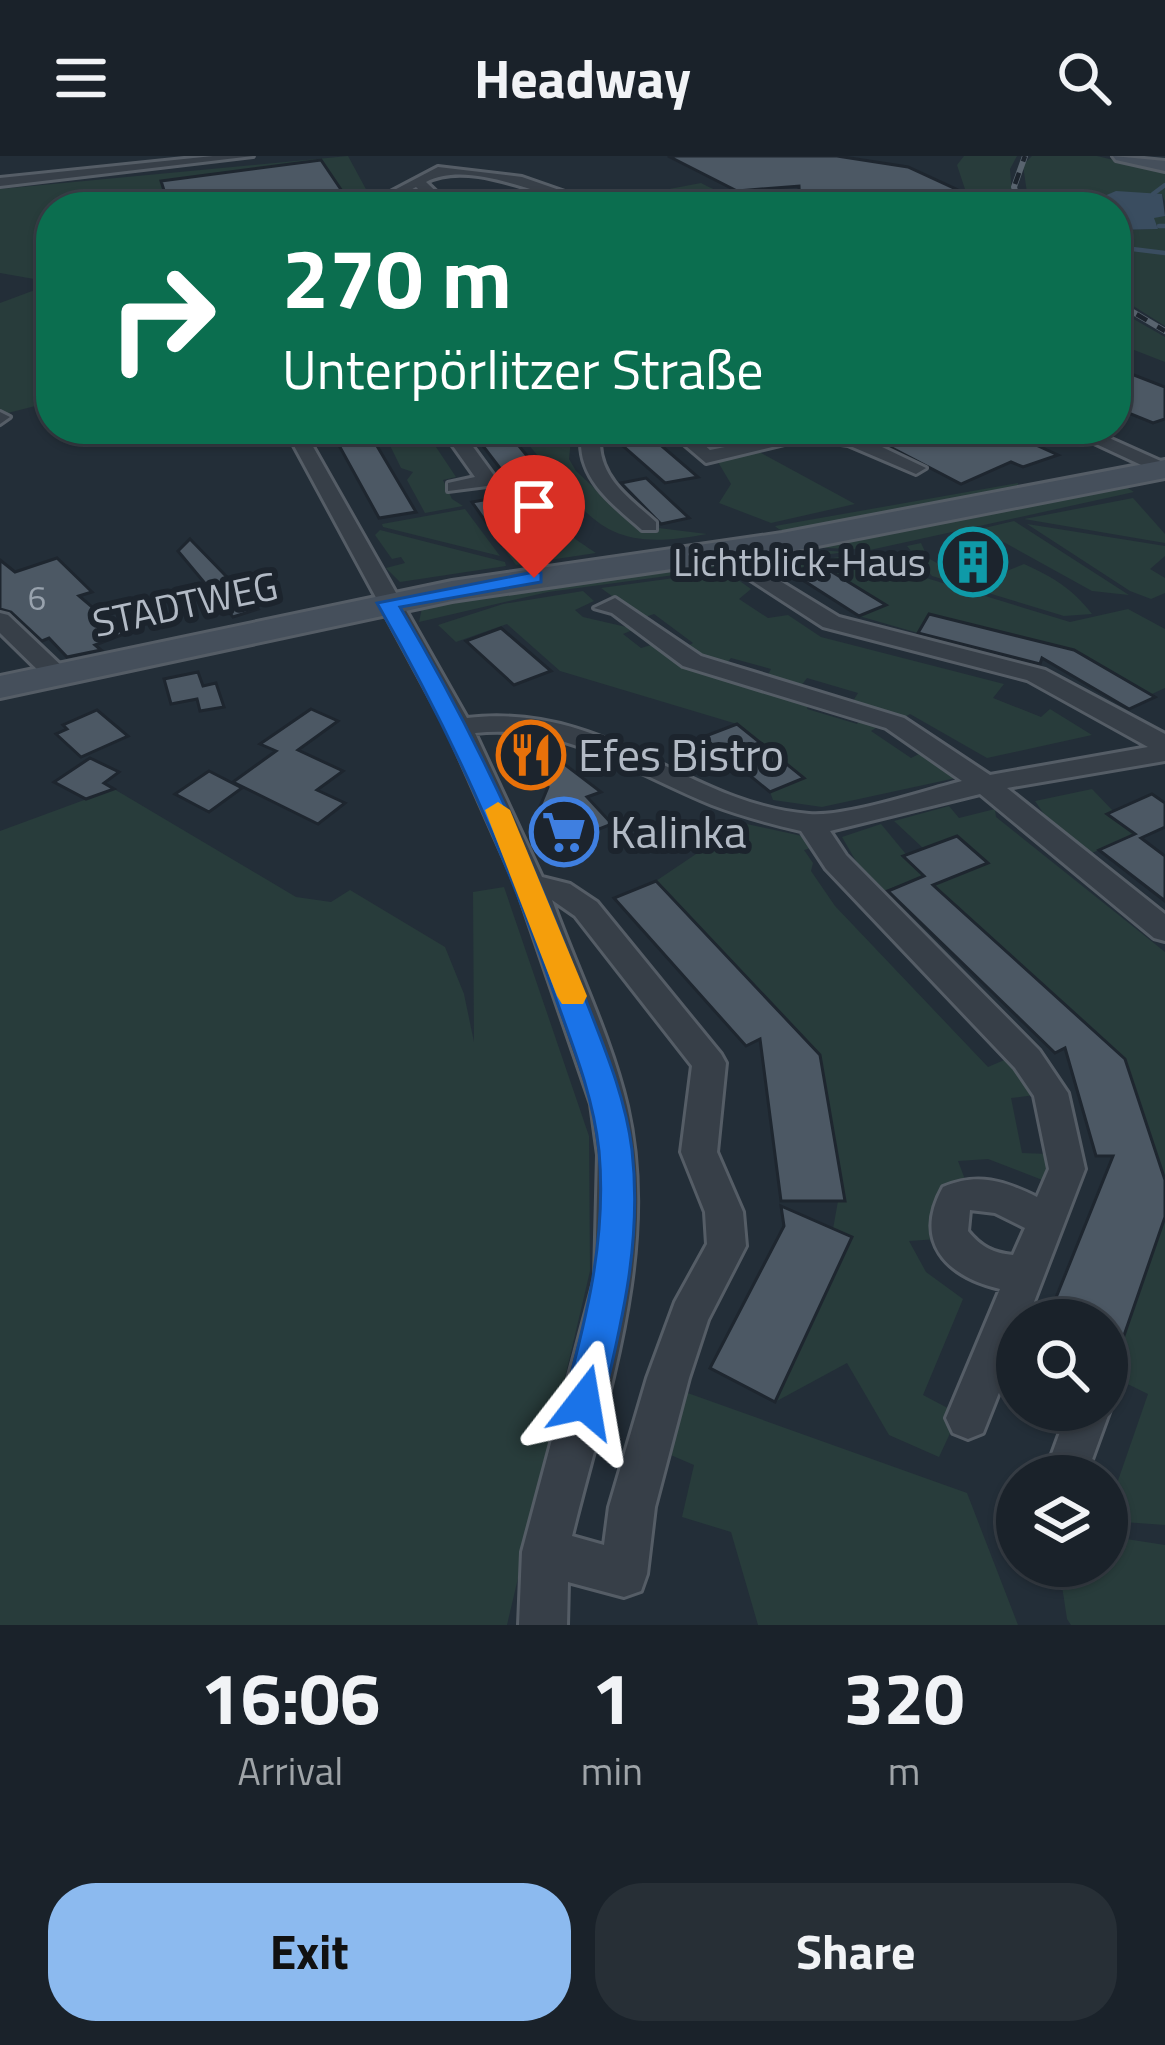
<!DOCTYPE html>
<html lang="en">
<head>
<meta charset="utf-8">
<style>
	body { margin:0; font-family:"Titillium Web",sans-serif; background:#272f36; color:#f1f3f6; height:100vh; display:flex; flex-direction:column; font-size:45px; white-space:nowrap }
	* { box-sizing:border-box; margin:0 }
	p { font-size:39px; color:#9fa4a8 }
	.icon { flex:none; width:66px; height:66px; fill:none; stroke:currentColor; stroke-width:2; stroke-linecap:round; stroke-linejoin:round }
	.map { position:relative; height:1469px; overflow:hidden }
	.details { display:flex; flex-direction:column; background:#1a222a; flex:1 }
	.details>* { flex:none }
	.guide { position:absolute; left:36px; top:36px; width:1095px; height:252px; border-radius:48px; box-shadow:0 3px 9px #0004,0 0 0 3px #383f47; background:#0b6e4f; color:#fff; overflow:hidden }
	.tools { position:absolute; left:996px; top:1143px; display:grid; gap:24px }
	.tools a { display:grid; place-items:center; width:132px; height:132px; border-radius:50%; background:#1a222a; box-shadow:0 3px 9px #0004,0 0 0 3px #383f47; font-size:60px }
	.pin { position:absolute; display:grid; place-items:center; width:102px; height:102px; color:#fff; margin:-123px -51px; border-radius:50% 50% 50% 0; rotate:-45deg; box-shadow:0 0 12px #0007 }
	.pin .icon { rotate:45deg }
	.me { position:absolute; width:132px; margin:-66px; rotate:14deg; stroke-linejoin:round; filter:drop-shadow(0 0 9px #0008) }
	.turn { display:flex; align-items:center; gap:42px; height:252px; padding:0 48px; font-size:54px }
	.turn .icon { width:156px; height:156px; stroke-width:2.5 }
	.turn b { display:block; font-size:84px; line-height:102px }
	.eta { display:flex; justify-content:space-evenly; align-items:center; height:204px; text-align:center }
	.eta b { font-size:72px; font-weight:700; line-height:84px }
	.button { display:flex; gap:24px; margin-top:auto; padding:24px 48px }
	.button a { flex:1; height:138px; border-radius:48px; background:#8cbaef; color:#111; font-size:48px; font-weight:700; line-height:138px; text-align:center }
	.button a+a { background:#272f36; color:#f1f3f6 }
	header { display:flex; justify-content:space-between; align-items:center; height:156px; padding:0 48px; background:#1a222a; font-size:54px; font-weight:700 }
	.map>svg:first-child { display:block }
	.green { fill:#283c3b }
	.water { fill:#3a4d60 }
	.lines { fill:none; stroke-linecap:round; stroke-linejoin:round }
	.stream { stroke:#3a4d60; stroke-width:4.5 }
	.building { fill:#4c5864; stroke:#1e262f; stroke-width:3 }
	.street-casing { stroke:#555d66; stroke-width:6 }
	.secondary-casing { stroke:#555d66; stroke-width:6 }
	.street { fill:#373f48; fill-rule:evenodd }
	.secondary { fill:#454f5b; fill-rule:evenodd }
	.rail-casing { stroke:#59646f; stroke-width:6 }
	.rail { stroke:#1c242d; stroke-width:4.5; stroke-dasharray:12; stroke-linecap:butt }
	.route { fill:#1a73e8; stroke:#114b97; stroke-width:3 }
	.slow { fill:#f59e0b }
	.labels { text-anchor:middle; stroke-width:12; stroke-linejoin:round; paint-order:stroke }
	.far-number-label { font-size:33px; fill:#98a2ad }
	.far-poi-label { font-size:39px; fill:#b2bac5; stroke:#1c242d; text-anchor:end }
	.far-street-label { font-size:39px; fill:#b2bac5; stroke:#1c242d }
	.poi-label { font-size:45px; fill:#b2bac5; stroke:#1c242d; text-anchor:start }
</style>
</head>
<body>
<header><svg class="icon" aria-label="menu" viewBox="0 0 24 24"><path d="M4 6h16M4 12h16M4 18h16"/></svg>Headway<svg class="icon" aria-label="search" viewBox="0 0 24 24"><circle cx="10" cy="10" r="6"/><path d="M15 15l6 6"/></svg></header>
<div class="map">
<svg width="1165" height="1469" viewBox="0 0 1165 1469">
	<rect width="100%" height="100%" fill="#232e38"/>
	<g class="green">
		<polygon points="348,0 368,37 350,51 51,51 51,126 0,117 0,33"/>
		<polygon points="964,0 1017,0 1010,13 1013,51 971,51 957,9"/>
		<path d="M1032,0H1097L1165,16V46L1162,38C1115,40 1075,51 1029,51L1023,9Z"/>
		<path d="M701,27C738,48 767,38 807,51H613L600,46Z"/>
		<polygon points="1165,60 1165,170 1116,139 1116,74 1158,73 1153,61"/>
		<polygon points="51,128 51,246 0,259 0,147"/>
		<polygon points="1116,153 1165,181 1165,206 1116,187"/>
		<polygon points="382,273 424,273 456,321 443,324 452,343 463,350 425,357 407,324 413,316 401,312"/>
		<path d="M571,283L569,303L576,315L634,369L707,378C601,399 590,361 528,288Z"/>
		<polygon points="754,296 761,297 855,348 771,367 719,347 731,328 718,306"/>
		<path d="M1018,327L1017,336C972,330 797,396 775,370Z"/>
		<polygon points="1123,329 1134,336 870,394 806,391"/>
		<polygon points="1133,342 1165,378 1165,387 1024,363"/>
		<path d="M512,349C537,353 574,383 596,397L516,409L502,389L537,382Z"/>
		<polygon points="465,353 500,400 383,371 382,368"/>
		<polygon points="1014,365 1129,439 1092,435 980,373"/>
		<polygon points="1027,368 1165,390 1165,400 1150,413 1165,422 1165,437 1151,443 1130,435"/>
		<polygon points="380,374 505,406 506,410 400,426 386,412 405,407 401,401 392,403 375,379"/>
		<path d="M921,387L928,402L974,428L1024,408C1054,422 1072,432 1092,458L1064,460L932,420L907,390Z"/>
		<polygon points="787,392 846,396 548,436 419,466 422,452 433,445"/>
		<polygon points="851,399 1070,466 1128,453 1165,473 1165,532 1152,538 1075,494 1068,497 930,458 918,477 859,460 885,449 824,412 798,421 772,412"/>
		<polygon points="740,413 745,416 734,421 751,433 739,443 768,462 788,459 821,481 1004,528 993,542 1041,561 1050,553 1092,579 987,602 910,558 899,564 853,545 858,537 807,522 801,530 767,521 771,513 731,502 725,509 683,493 693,487 654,458 642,462 601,432"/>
		<polygon points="583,435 594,445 575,454 583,461 635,473 623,478 641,492 654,488 690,512 810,544 807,553 857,568 862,559 882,568 871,575 911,602 923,596 956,622 822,651 773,644 770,636 803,621 737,568 560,515 507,468 456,486 438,469 503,448"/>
		<polygon points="114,633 296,741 331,746 350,734 445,791 464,838 474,886 473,736 504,731 589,980 590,1115 507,1469 0,1469 0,675"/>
		<polygon points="1092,633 1135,678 1092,697 1046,661 1035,645"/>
		<polygon points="949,650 959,662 995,653 996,661 1165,796 1165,1034 1125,903 1108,902 1092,877 933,729 987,707 957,680 923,692 894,665"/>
		<path d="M742,667L802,680L814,691L804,694L813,707L811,715L835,750L988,911L1009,902L1035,939L1011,942L1022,997L1049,998L1045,1025L988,1003L958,1005L966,1026C941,1043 929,1051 938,1083L909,1085L926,1116L963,1143L923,1239L959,1258L939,1301L889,1279L847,1207L775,1246L852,1082L833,1073L838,1045L844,1044L819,897L801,896L790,867L656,725Z"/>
		<polygon points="881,668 924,720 875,738 842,681"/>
		<polygon points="1165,1061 1165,1369 1110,1365 1107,1337 1113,1339 1148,1238 1107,1218"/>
		<polygon points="682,1235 967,1337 1018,1469 758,1469 731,1376 682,1361 694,1309 666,1297"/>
		<polygon points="1107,1380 1165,1389 1165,1469 1071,1469 1067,1463 1059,1410 1107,1410"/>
	</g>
	<polygon class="water" points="1116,35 1162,38 1165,60 1154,62 1158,73 1116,74 1116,51 1078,51"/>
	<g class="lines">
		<g class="stream">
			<polyline points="1153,38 1165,29"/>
			<polyline points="1159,70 1165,70"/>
			<polyline points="1116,91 1165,97"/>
		</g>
	</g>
	<g class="building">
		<polygon points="668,0 837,0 908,11 960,35 944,37 959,44 949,46 960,51 800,51 799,30 737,35"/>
		<polygon points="321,4 346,41 265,51 255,51 250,43 169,50 161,25"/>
		<polygon points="1116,212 1165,231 1165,263 1153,267 1116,252"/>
		<polygon points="330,273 367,273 416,356 379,362"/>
		<polygon points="470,273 505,273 560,340 526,346"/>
		<polygon points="642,273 698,321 665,327 616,284"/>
		<polygon points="895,273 1001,273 1058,299 1023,311 1011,306 961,328 873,282"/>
		<polygon points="646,322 689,362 661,368 621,327"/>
		<polygon points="506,340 538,383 502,389 472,346"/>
		<polygon points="190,383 258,453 233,461 178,395"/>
		<polygon points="57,402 92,436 79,440 124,478 95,489 101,494 67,501 49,482 42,485 11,456 0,453 0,404 15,416"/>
		<polygon points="824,411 886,449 859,460 798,421"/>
		<polygon points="929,458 1074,494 1155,541 1129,553 1042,502 1040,508 918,477"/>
		<polygon points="501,472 551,515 514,529 466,485"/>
		<polygon points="198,516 203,530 216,527 224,551 200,555 197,543 171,548 164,523"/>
		<polygon points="311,553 338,565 298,594 343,615 317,634 345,647 318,668 233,626 276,595 260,588"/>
		<polygon points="97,554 128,580 81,601 56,578 67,573 63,569"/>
		<polygon points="737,568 804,622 770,636 703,581"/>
		<polygon points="551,598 601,636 587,641 612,668 561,688 536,660 548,631 540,623"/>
		<polygon points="90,602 119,616 104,627 114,633 86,643 54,626"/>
		<polygon points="209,615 242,632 209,656 175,638"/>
		<polygon points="1152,638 1165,647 1165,671 1141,682 1165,700 1165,745 1099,694 1135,678 1107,658"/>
		<polygon points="957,680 988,707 933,729 1125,903 1165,1024 1165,1061 1111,1217 1107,1164 1047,1164 1113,1000 1096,1000 1065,892 1055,897 888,735 924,720 903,700"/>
		<polygon points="656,725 820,899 845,1045 781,1045 760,883 746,890 614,742"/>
		<polygon points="781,1050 852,1081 775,1246 710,1212 784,1070"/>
	</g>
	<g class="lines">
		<defs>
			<g id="street">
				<polygon points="213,0 253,0 0,30 0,22"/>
				<path d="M438,11L522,21L608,51C555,51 476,0 426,26L452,51H437L416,31L379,51H362Z"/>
				<polygon points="0,256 10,261 0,268"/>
				<path d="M285,273H303L467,562C610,546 686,648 809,658C847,661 922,635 962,625L886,572L683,510L612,457L594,452L615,442L701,500L904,562L990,619L1148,591L1027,524L823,471L746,421L743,416L754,409L839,461L1045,514L1165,578V605L1007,632L1165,758V785L1154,782L980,638L830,675L846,699L1039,894L1068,937L1085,1013L1027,1164H1017V1191L983,1277L968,1283L953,1277L946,1262L1000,1133C945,1120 913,1085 943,1031C978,1016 1004,1025 1037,1041L1049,1013L1034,940L1015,912L826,713L801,675C771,668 741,660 712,649C633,617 563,567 475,577L542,721L570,728L597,746L721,898L726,907L717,996L743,1056L746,1090L708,1164L689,1222L655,1351L647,1418L641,1435L624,1441L568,1426L567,1469H519L522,1396L595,1122L598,999L591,948L516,729L446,571ZM552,744L575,760L692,910L681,996L705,1056L707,1088L675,1146L647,1222L609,1351L604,1389L572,1380C606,1242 660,1094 627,950C611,881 576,811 552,744ZM970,1054L995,1057L1025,1072L1013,1099C993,1097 981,1091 968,1075Z"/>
				<polygon points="441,273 460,273 498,325 495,329 448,335 448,327 475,321"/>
				<path d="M602,273H625L600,289C602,325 632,344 656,366V374H642C615,350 581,326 581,287Z"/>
				<polygon points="666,273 686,273 710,294 816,273 859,280 926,312 916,318 848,289 805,283 706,307"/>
				<polygon points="1064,273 1089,273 1165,307 1165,320"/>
				<polygon points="0,457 8,459 66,514 66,524 48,524 0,477"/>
				<polygon points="1107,1246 1110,1254 1086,1320 1044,1320 1068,1254 1107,1254"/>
			</g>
			<g id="secondary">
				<polygon points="1113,0 1165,5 1165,15 1116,4"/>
				<polygon points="1165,304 1165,322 782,397 452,445 0,542 0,520 452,425 782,377"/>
			</g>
		</defs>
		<use href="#street" class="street-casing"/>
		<use href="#secondary" class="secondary-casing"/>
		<use href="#street" class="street"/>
		<use href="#secondary" class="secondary"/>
		<defs>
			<g id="rail">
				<polyline points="1020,51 1014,31 1025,0"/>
				<polyline points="1116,146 1165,175"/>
			</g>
		</defs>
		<use href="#rail" class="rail-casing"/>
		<use href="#rail" class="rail"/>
	</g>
	<path class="route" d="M534,416L541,417V426L400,451C473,574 530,696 580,829C601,884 625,937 632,994C642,1082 623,1162 603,1246L597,1260L584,1265L570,1260L564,1246C586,1163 607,1083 599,995C593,937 570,883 551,829C503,692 449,573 377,447Z"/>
	<polygon class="slow" points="498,646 510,654 587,840 583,848 562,848 557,840 485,654"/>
	<defs>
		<symbol id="building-ring" viewBox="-11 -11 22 22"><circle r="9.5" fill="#1c242d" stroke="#0f9aa8" stroke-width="1.5"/><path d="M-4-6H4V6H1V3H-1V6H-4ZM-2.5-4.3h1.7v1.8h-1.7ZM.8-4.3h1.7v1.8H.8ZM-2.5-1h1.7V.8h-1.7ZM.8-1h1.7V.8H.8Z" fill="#0f9aa8"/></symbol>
		<symbol id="restaurant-ring" viewBox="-11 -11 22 22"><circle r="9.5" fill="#1c242d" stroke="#e8710a" stroke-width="1.5"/><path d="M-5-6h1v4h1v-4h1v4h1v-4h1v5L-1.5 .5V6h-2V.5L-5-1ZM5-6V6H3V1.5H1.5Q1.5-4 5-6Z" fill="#e8710a"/></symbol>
		<symbol id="supermarket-ring" viewBox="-11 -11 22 22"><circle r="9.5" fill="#1c242d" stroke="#3f7fe0" stroke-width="1.5"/><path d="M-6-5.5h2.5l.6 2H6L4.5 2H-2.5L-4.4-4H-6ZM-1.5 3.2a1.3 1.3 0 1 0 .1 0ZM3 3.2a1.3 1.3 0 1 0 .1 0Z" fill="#3f7fe0"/></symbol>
	</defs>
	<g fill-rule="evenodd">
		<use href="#building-ring" x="935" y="368" width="76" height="76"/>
		<use href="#restaurant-ring" x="493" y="561" width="76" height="76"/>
		<use href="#supermarket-ring" x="526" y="638" width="76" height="76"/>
	</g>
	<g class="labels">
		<g class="far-number-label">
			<text x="37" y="454">6</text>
		</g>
		<g class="far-poi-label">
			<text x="926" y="420">Lichtblick-Haus</text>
		</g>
		<g class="far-street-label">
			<text transform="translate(185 448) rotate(-12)" y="14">STADTWEG</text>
		</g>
		<g class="poi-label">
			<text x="578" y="615">Efes Bistro</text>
			<text x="610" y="692">Kalinka</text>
		</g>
	</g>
</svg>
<div class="tools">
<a><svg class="icon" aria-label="search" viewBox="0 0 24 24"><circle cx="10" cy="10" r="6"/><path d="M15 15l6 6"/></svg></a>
<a><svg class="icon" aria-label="layers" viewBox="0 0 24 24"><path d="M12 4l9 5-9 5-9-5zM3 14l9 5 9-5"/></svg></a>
</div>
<div class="pin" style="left:534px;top:422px;background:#d93025"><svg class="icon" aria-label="arrive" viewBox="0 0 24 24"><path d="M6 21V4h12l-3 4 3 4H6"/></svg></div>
<svg class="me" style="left:584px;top:1246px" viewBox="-20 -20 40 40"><path d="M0-17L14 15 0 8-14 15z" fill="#1a73e8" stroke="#fff" stroke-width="4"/></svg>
<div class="guide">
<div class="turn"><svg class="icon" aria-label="right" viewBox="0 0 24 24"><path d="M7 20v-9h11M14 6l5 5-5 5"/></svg><div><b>270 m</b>Unterpörlitzer Straße</div></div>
</div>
</div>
<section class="details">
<div class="eta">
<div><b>16:06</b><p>Arrival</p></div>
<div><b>1</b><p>min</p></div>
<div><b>320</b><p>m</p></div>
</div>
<div class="button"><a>Exit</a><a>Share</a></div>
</section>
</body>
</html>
